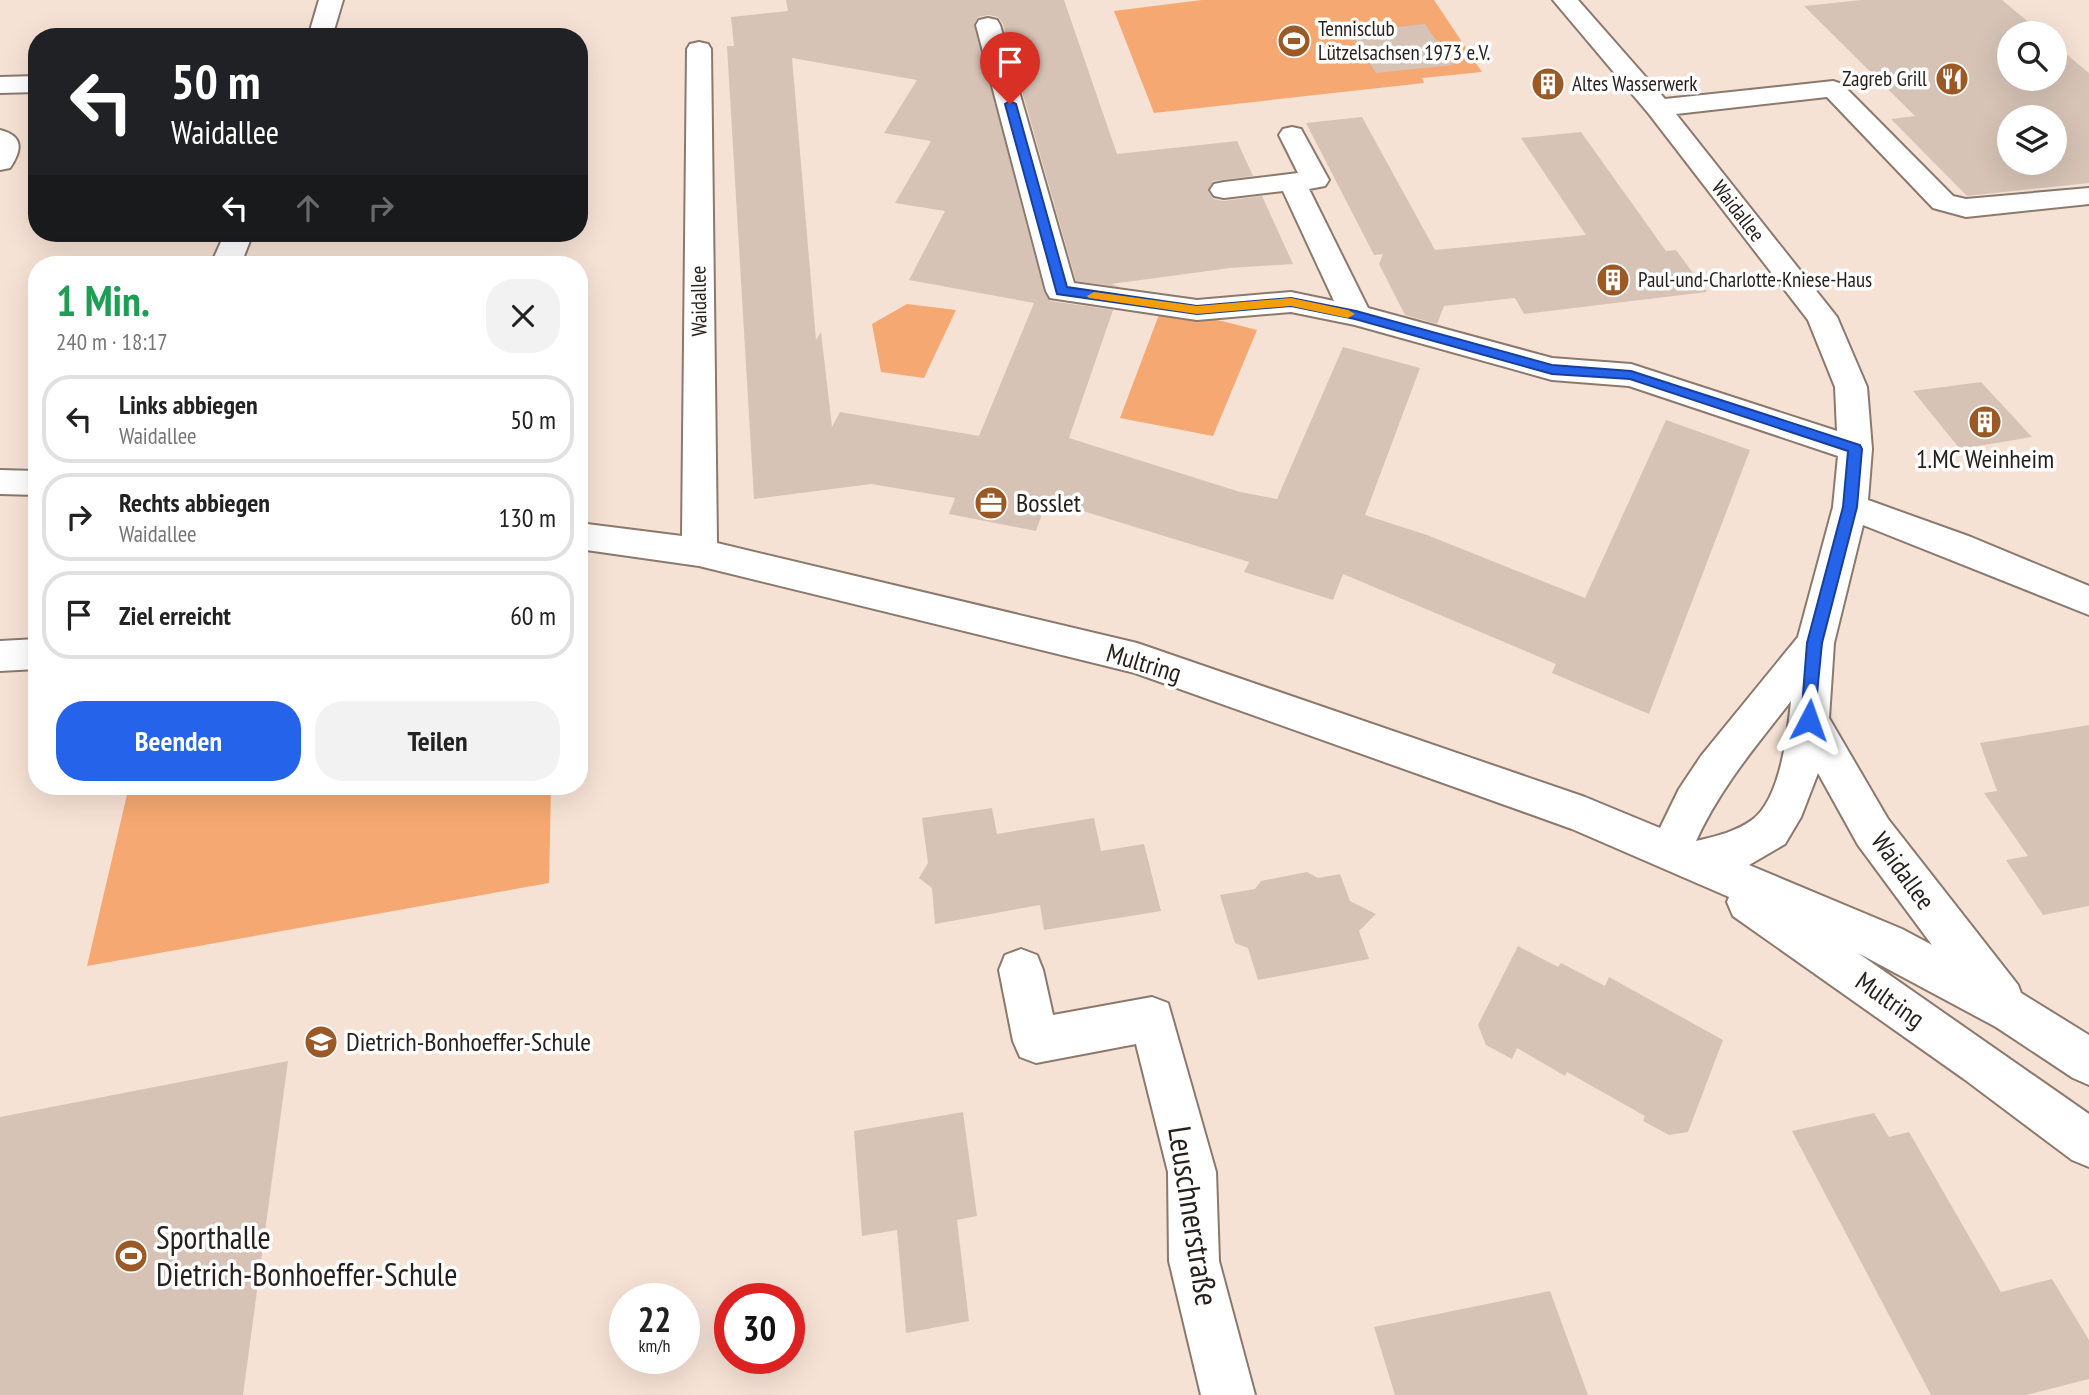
<!DOCTYPE html>
<html lang="de">
<head>
<meta charset="utf-8">
<style>
	body { margin:0; font-family:"PT Sans Narrow",sans-serif; background:#f2f2f2; color:#222; height:100vh; display:flex; flex-direction:column; font-size:26px; white-space:nowrap }
	* { box-sizing:border-box; margin:0 }
	p { font-size:23px; color:#767676 }
	.icon { flex:none; width:38px; height:38px; fill:none; stroke:currentColor; stroke-width:2; stroke-linecap:round; stroke-linejoin:round }
	.map { position:relative; flex:1; overflow:hidden }
	.drawer { position:absolute; left:28px; top:256px; width:560px; height:539px; display:flex; flex-direction:column; background:#fff; border-radius:28px; box-shadow:0 7px 28px #0002 }
	.drawer>* { flex:none }
	.hud { position:absolute; left:28px; top:28px; width:560px; height:214px; border-radius:28px; box-shadow:0 7px 28px #0002; background:#202124; color:#fff; overflow:hidden }
	.tools { position:absolute; left:1997px; top:21px; display:grid; gap:14px }
	.tools a { display:grid; place-items:center; width:70px; height:70px; border-radius:50%; background:#fff; box-shadow:0 7px 28px #0002; font-size:35px }
	.speed { position:absolute; left:609px; top:1283px; display:flex; gap:14px; font-size:35px; font-weight:700; text-align:center }
	.speed>* { display:grid; place-content:center; width:91px; height:91px; border-radius:50%; background:#fff; box-shadow:0 7px 28px #0002; line-height:1 }
	.speed small { font-size:18px; font-weight:400 }
	.speed .limit { border:10px solid #d22; background:#fff; color:#111 }
	.pin { position:absolute; display:grid; place-items:center; width:60px; height:60px; color:#fff; margin:-72px -30px; border-radius:50% 50% 50% 0; rotate:-45deg; box-shadow:0 0 7px #0007 }
	.pin .icon { rotate:45deg }
	.me { position:absolute; width:77px; margin:-38px; rotate:4deg; stroke-linejoin:round; filter:drop-shadow(0 0 5px #0008) }
	.turn { display:flex; align-items:center; gap:24px; height:147px; padding:0 28px; font-size:32px }
	.turn .icon { width:91px; height:91px; stroke-width:2.5 }
	.turn b { display:block; font-size:49px; line-height:60px }
	.lanes { display:flex; align-items:center; height:66px; padding:0 28px; background:#0003; justify-content:center; gap:35px; direction:ltr }
	.lanes .off { opacity:.35 }
	.round { display:grid; place-items:center; flex:none; width:74px; height:74px; border-radius:28px; background:#f2f2f2 }
	.headline { display:flex; align-items:center; justify-content:space-between; height:119px; padding:0 28px }
	h1 { font-size:42px; font-weight:700; line-height:52px; color:#1e9e55 }
	.action { display:flex; gap:14px; margin-top:auto; padding:14px 28px }
	.action a { flex:1; height:80px; border-radius:28px; background:#2563eb; color:#fff; font-size:28px; font-weight:700; line-height:80px; text-align:center }
	.action a+a { background:#f2f2f2; color:#222 }
	ul { padding:0; list-style:none }
	li { display:flex; align-items:center; gap:21px; height:88px; margin:0 14px 10px; padding:0 14px; border:4px solid #e0e0e0; border-radius:28px }
	li div { flex:1 }
	li b { display:block; font-size:26px }
	li em { font-style:normal }
	.map>svg:first-child { display:block }
	.green { fill:#f5a871 }
	.building { fill:#d6c3b6; fill-rule:evenodd }
	.lines { fill:none; stroke-linecap:round; stroke-linejoin:round }
	.minor-casing { stroke:#8b796d; stroke-width:4 }
	.minor { fill:#fff; fill-rule:evenodd }
	.route { fill:#2563eb; stroke:#184099; stroke-width:2 }
	.slow { fill:#f59e0b }
	.labels { text-anchor:middle; stroke-width:7; stroke-linejoin:round; paint-order:stroke }
	.far-poi-label { font-size:21px; fill:#271f1b; stroke:#fff; text-anchor:start }
	.far-street-label { font-size:21px; fill:#271f1b; stroke:#fff }
	.poi-label { font-size:26px; fill:#271f1b; stroke:#fff; text-anchor:start }
	.street-label { font-size:26px; fill:#271f1b; stroke:#fff }
	.near-street-label { font-size:32px; fill:#271f1b; stroke:#fff }
	.near-poi-label { font-size:32px; fill:#271f1b; stroke:#fff; text-anchor:start }
</style>
</head>
<body>
<div class="map">
<svg width="2089" height="1395" viewBox="0 0 2089 1395">
	<rect width="100%" height="100%" fill="#f6e2d5"/>
	<g class="green">
		<polygon points="1202,0 1434,0 1482,72 1422,78 1424,83 1154,113 1114,11"/>
		<polygon points="907,304 956,310 924,378 881,372 872,324"/>
		<polygon points="1160,312 1222,321 1257,330 1213,436 1120,418"/>
		<polygon points="129,786 551,786 549,883 87,966"/>
	</g>
	<g class="building">
		<path d="M786,0H1064L1117,154L1237,141L1253,176L1213,181L1208,191L1213,199L1223,201L1262,196L1293,264L1230,268L1111,284L1121,287L1076,281L1003,24L998,17L989,15L978,17L974,24L1044,292L1050,301L1113,310L1069,438L1240,492L1277,499L1343,347L1420,368L1365,515L1427,535L1585,598L1666,420L1750,450L1649,714L1552,673L1556,664L1343,574L1333,600L1244,572L1249,562L1047,500L1036,531L949,514L955,498L871,484L754,499L727,46H734L731,17L788,11ZM792,58L917,80L884,133L931,141L895,203L945,211L909,280L1034,303L979,436L840,412L832,427L821,332L816,340Z"/>
		<path d="M1861,0H2002L2042,33H2009V79H2054V44L2089,73V183L1967,196L1891,119L1915,116L1804,6ZM2009,117H2054V163H2009Z"/>
		<polygon points="1425,24 1453,65 1376,73 1350,32"/>
		<polygon points="1362,117 1435,250 1586,235 1521,138 1581,132 1666,251 1676,250 1707,292 1524,314 1515,298 1444,306 1437,324 1405,315 1379,264 1383,254 1374,255 1306,123"/>
		<polygon points="1981,382 2032,437 1960,449 1913,391"/>
		<polygon points="2089,725 2089,906 2043,915 2006,860 2028,856 1984,793 1997,791 1980,743"/>
		<polygon points="992,808 997,834 1094,818 1101,851 1144,844 1161,911 1044,930 1040,905 935,924 932,888 919,878 928,863 922,818"/>
		<polygon points="1307,872 1318,878 1340,874 1350,901 1376,914 1359,931 1369,959 1258,980 1248,948 1235,943 1220,895 1255,889 1261,881"/>
		<polygon points="1518,946 1558,967 1561,963 1605,986 1609,977 1723,1040 1688,1132 1669,1135 1643,1121 1645,1116 1567,1072 1565,1076 1517,1048 1512,1059 1486,1045 1478,1025"/>
		<polygon points="288,1061 243,1395 0,1395 0,1117"/>
		<polygon points="963,1112 977,1216 957,1220 969,1321 906,1333 897,1230 862,1236 854,1131"/>
		<polygon points="1874,1113 1889,1137 1909,1132 2001,1292 2052,1279 2089,1340 2089,1379 2026,1395 1931,1395 1792,1131"/>
		<polygon points="1550,1291 1588,1395 1395,1395 1374,1327"/>
	</g>
	<g class="lines">
		<defs>
			<g id="minor">
				<polygon points="319,0 343,0 332,37 308,37"/>
				<path d="M1553,0H1578L1665,99L1833,81L1842,84L1953,196L1966,199L2089,188V204L1966,217L1933,208L1827,97L1676,114L1837,317L1867,387L1872,449L1868,500L1971,537L2089,586V615L1863,525L1834,643L1829,718L1888,819L2018,985L2021,993L2089,1035V1085L2073,1078L1996,1027L1858,953L2089,1114V1167L2072,1160L1964,1079L1733,916L1727,902L1729,897L1572,829L1135,673L699,566L579,549V523L682,536L687,49L690,44L699,42L708,44L711,49L717,543L1137,643L1585,797L1660,828L1679,789L1701,756L1798,637L1833,507L1838,456L1629,386L1552,380L1355,325L1291,312L1197,320L1050,298L1046,291L976,25L979,20L988,18L997,20L1000,25L1074,283L1197,300L1291,292L1334,301L1283,191L1224,198L1214,196L1210,190L1214,184L1224,182L1298,173L1279,135L1283,129L1292,127L1301,129L1329,180L1325,186L1309,189L1368,308L1552,358L1631,364L1837,431L1835,387L1808,320L1649,114ZM1791,701C1788,733 1780,800 1752,820C1735,832 1717,836 1696,841C1720,788 1756,746 1791,701ZM1818,773L1858,845L1932,945L1902,929L1749,865L1785,844L1801,817Z"/>
				<polygon points="37,76 37,92 0,93 0,77"/>
				<path d="M0,130C24,136 22,150 10,168L0,170Z"/>
				<polygon points="225,233 253,233 241,264 211,264"/>
				<polygon points="0,470 37,471 37,495 0,494"/>
				<polygon points="37,639 37,669 0,671 0,641"/>
				<polygon points="1021,949 1037,955 1043,970 1053,1015 1152,997 1168,1003 1216,1172 1219,1261 1255,1395 1201,1395 1169,1261 1168,1172 1136,1044 1036,1063 1020,1057 1013,1041 999,970 1005,955"/>
			</g>
		</defs>
		<use href="#minor" class="minor-casing"/>
		<use href="#minor" class="minor"/>
	</g>
	<polygon class="route" points="1010,101 1016,104 1067,287 1197,306 1291,298 1356,311 1552,365 1631,371 1860,445 1862,449 1857,507 1822,643 1814,724 1803,724 1801,720 1807,643 1843,507 1848,451 1630,379 1552,374 1355,319 1291,306 1197,314 1057,294 1005,104"/>
	<polygon class="slow" points="1094,292 1197,306 1291,298 1348,310 1355,314 1348,318 1291,306 1197,314 1089,298 1087,296"/>
	<defs>
		<symbol id="stadium-disc" viewBox="-11 -11 22 22"><circle r="9.5" fill="#9b5926" stroke="#fff"/><path d="M0-5a6.5 5 0 1 0 0 10a6.5 5 0 1 0 0-10ZM-3.5-1.8h7v3.6h-7Z" fill="#fff"/></symbol>
		<symbol id="restaurant-disc" viewBox="-11 -11 22 22"><circle r="9.5" fill="#9b5926" stroke="#fff"/><path d="M-5-6h1v4h1v-4h1v4h1v-4h1v5L-1.5 .5V6h-2V.5L-5-1ZM5-6V6H3V1.5H1.5Q1.5-4 5-6Z" fill="#fff"/></symbol>
		<symbol id="building-disc" viewBox="-11 -11 22 22"><circle r="9.5" fill="#9b5926" stroke="#fff"/><path d="M-4-6H4V6H1V3H-1V6H-4ZM-2.5-4.3h1.7v1.8h-1.7ZM.8-4.3h1.7v1.8H.8ZM-2.5-1h1.7V.8h-1.7ZM.8-1h1.7V.8H.8Z" fill="#fff"/></symbol>
		<symbol id="office-disc" viewBox="-11 -11 22 22"><circle r="9.5" fill="#9b5926" stroke="#fff"/><path d="M-6-3h4V-5.5h4V-3h4V5H-6ZM-1-4.5V-3h2v-1.5ZM-6 0V1H6V0Z" fill="#fff"/></symbol>
		<symbol id="school-disc" viewBox="-11 -11 22 22"><circle r="9.5" fill="#9b5926" stroke="#fff"/><path d="M0-5L7-2L0 1L-7-2ZM-4 1L0 2.5L4 1V4Q0 6-4 4Z" fill="#fff"/></symbol>
	</defs>
	<g fill-rule="evenodd">
		<use href="#stadium-disc" x="1275" y="22" width="38" height="38"/>
		<use href="#restaurant-disc" x="1933" y="60" width="38" height="38"/>
		<use href="#building-disc" x="1529" y="65" width="38" height="38"/>
		<use href="#building-disc" x="1594" y="261" width="38" height="38"/>
		<use href="#building-disc" x="1966" y="403" width="38" height="38"/>
		<use href="#office-disc" x="972" y="484" width="38" height="38"/>
		<use href="#school-disc" x="302" y="1023" width="38" height="38"/>
		<use href="#stadium-disc" x="112" y="1237" width="38" height="38"/>
	</g>
	<g class="labels">
		<g class="far-poi-label">
			<text x="1318" y="36">Tennisclub<tspan x="1318" dy="24">Lützelsachsen 1973 e.V.</tspan></text>
			<text x="1927" y="86" text-anchor="end">Zagreb Grill</text>
			<text x="1572" y="91">Altes Wasserwerk</text>
			<text x="1638" y="287">Paul-und-Charlotte-Kniese-Haus</text>
		</g>
		<g class="far-street-label">
			<text transform="translate(1738 211) rotate(52)" y="7">Waidallee</text>
			<text transform="translate(699 301) rotate(-91)" y="7">Waidallee</text>
		</g>
		<g class="poi-label">
			<text x="1985" y="468" text-anchor="middle">1.MC Weinheim</text>
			<text x="1016" y="512">Bosslet</text>
			<text x="346" y="1051">Dietrich-Bonhoeffer-Schule</text>
		</g>
		<g class="street-label">
			<text transform="translate(1144 663) rotate(17)" y="9">Multring</text>
			<text transform="translate(1903 871) rotate(54)" y="9">Waidallee</text>
			<text transform="translate(1890 1000) rotate(35)" y="9">Multring</text>
		</g>
		<g class="near-street-label">
			<text transform="translate(1193 1216) rotate(81)" y="11">Leuschnerstraße</text>
		</g>
		<g class="near-poi-label">
			<text x="156" y="1249">Sporthalle<tspan x="156" dy="37">Dietrich-Bonhoeffer-Schule</tspan></text>
		</g>
	</g>
</svg>
<div class="tools">
<a><svg class="icon" aria-label="search" viewBox="0 0 24 24"><circle cx="10" cy="10" r="6"/><path d="M15 15l6 6"/></svg></a>
<a><svg class="icon" aria-label="layers" viewBox="0 0 24 24"><path d="M12 4l9 5-9 5-9-5zM3 14l9 5 9-5"/></svg></a>
</div>
<div class="speed"><div>22<small>km/h</small></div><div class="limit">30</div></div>
<div class="pin" style="left:1010px;top:104px;background:#d93025"><svg class="icon" aria-label="arrive" viewBox="0 0 24 24"><path d="M6 21V4h12l-3 4 3 4H6"/></svg></div>
<svg class="me" style="left:1809px;top:720px" viewBox="-20 -20 40 40"><path d="M0-17L14 15 0 8-14 15z" fill="#2563eb" stroke="#fff" stroke-width="4"/></svg>
<div class="hud">
<div class="turn"><svg class="icon" aria-label="left" viewBox="0 0 24 24"><path d="M17 20v-9H6M10 6l-5 5 5 5"/></svg><div><b>50 m</b>Waidallee</div></div>
<div class="lanes"><svg class="icon" aria-label="left" viewBox="0 0 24 24"><path d="M17 20v-9H6M10 6l-5 5 5 5"/></svg><svg class="icon off" aria-label="ahead" viewBox="0 0 24 24"><path d="M12 20V5M6 11l6-6 6 6"/></svg><svg class="icon off" aria-label="right" viewBox="0 0 24 24"><path d="M7 20v-9h11M14 6l5 5-5 5"/></svg></div>
</div>
<section class="drawer">
<div class="headline"><div><h1>1 Min.</h1><p>240 m · 18:17</p></div><a class="round"><svg class="icon" aria-label="close" viewBox="0 0 24 24"><path d="M6 6l12 12M18 6L6 18"/></svg></a></div>
<ul>
<li><svg class="icon" aria-label="left" viewBox="0 0 24 24"><path d="M17 20v-9H6M10 6l-5 5 5 5"/></svg><div><b>Links abbiegen</b><p>Waidallee</p></div><em>50 m</em></li>
<li><svg class="icon" aria-label="right" viewBox="0 0 24 24"><path d="M7 20v-9h11M14 6l5 5-5 5"/></svg><div><b>Rechts abbiegen</b><p>Waidallee</p></div><em>130 m</em></li>
<li><svg class="icon" aria-label="arrive" viewBox="0 0 24 24"><path d="M6 21V4h12l-3 4 3 4H6"/></svg><div><b>Ziel erreicht</b></div><em>60 m</em></li>
</ul>
<div class="action"><a>Beenden</a><a>Teilen</a></div>
</section>
</div>
</body>
</html>
